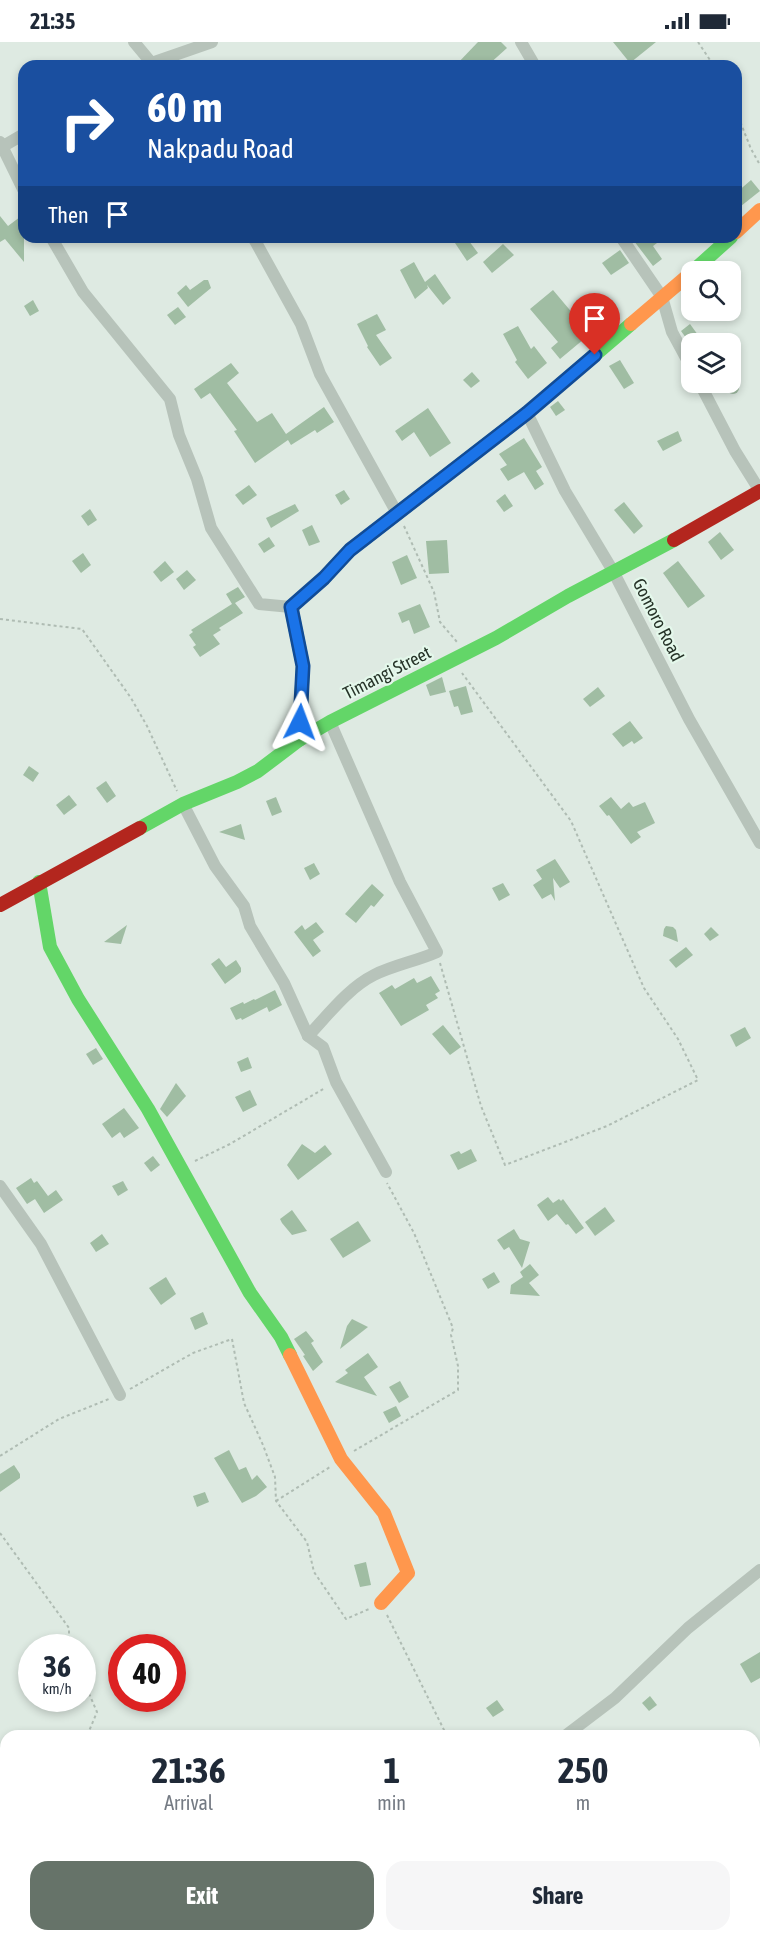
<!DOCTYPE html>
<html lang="en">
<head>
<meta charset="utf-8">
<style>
	body { margin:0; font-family:"Asap Condensed",sans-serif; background:#f6f6f7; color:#1f2937; height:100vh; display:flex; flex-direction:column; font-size:22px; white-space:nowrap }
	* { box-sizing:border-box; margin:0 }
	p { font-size:20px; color:#747a83 }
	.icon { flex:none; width:33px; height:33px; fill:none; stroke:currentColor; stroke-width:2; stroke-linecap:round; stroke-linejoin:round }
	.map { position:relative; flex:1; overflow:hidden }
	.panel { position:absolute; left:0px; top:1688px; width:760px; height:212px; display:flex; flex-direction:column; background:#fff; border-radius:18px 18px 0 0; box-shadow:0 3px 9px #0003 }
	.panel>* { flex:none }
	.hud { position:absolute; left:18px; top:18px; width:724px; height:183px; border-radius:18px; box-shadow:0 3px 9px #0003; background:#1a4fa0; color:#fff; overflow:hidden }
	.buttons { position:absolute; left:681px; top:219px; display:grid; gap:12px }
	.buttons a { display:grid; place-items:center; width:60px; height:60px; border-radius:12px; background:#fff; box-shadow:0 3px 9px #0003; font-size:30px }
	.speed { position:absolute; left:18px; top:1592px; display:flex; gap:12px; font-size:30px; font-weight:700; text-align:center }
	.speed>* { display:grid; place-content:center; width:78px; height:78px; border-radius:50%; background:#fff; box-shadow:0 3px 9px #0003; line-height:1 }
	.speed small { font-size:15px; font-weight:400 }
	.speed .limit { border:9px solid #d22; background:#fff; color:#111 }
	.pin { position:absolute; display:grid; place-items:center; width:51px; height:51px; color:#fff; margin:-62px -26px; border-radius:50% 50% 50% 0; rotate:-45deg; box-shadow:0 0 6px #0007 }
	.pin .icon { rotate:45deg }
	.me { position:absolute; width:66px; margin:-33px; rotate:3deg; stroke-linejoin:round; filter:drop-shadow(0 0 4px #0008) }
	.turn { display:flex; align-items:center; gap:21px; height:126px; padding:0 30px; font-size:27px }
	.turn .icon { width:78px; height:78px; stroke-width:2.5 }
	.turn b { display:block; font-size:42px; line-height:51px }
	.then { display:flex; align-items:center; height:57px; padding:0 30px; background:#0003; gap:12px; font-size:22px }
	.eta { display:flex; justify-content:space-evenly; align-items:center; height:102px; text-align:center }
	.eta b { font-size:36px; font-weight:700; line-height:42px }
	.cta { display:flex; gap:12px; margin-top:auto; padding:12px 30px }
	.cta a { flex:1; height:69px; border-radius:18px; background:#667369; color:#fff; font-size:24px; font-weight:700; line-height:69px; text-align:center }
	.cta a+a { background:#f6f6f7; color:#1f2937 }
	.status { display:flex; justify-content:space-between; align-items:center; height:42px; padding:0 30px; background:#fff; direction:ltr }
	.status svg { height:16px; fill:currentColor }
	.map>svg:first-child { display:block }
	.building { fill:#a0bda3 }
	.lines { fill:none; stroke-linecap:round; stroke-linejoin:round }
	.path { stroke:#afbcb3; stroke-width:2; stroke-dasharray:3 3; stroke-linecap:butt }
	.street { stroke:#b7c3ba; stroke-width:12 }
	.fast { stroke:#63d668; stroke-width:14 }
	.slow { stroke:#ff974d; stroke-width:14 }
	.jam { stroke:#b3261e; stroke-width:14 }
	.route-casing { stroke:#114b97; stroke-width:15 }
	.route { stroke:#1a73e8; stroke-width:10 }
	.labels { text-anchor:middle; stroke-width:4.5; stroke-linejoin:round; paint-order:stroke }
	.street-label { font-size:18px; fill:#263328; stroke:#e4f8eb }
</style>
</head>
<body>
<div class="status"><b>21:35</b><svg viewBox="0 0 49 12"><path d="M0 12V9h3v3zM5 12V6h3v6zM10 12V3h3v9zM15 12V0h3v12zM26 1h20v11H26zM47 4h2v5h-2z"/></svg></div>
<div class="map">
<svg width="760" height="1898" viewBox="0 0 760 1898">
	<rect width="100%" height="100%" fill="#deeae2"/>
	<g class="building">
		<polygon points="478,0 501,0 507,6 487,24 455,24"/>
		<polygon points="613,0 656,0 630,21"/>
		<polygon points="751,138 760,149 736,168 736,151"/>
		<polygon points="0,174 8,184 20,175 24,181 24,220 5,197 0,200"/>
		<polygon points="451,195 466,195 478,211 467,219"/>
		<polygon points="640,195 665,195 653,204 662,217 653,224 634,199"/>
		<polygon points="503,202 514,213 492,231 483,220"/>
		<polygon points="620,208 629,221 611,233 602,221"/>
		<polygon points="414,220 425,240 435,232 451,256 443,263 427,243 428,246 415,257 400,228"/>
		<polygon points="204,238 208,238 211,246 188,265 177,251 186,243 190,248"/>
		<polygon points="553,248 590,292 560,317 551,306 558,300 530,267"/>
		<polygon points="33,258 39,269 30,274 24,264"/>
		<polygon points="178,265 186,275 175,283 167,273"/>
		<polygon points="377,272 386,288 376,293 392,316 380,324 367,305 368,304 357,282"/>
		<polygon points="690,282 698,293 689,300 681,289"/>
		<polygon points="518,284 531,307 534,304 547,321 528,337 515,320 517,318 503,292"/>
		<polygon points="620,318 634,341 624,347 609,324"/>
		<polygon points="231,321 239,331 227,341 257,380 272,371 286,392 324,365 334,380 317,391 315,388 291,403 288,398 255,421 234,389 237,388 210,351 201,357 194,347"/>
		<polygon points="472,330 480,339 471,346 463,338"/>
		<circle cx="733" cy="346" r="6"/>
		<polygon points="558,359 565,368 556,374 550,365"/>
		<polygon points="428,366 451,401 430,415 414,390 402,399 395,389"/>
		<polygon points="678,389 682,399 663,409 657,399"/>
		<polygon points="524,396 542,425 536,429 544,442 535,448 524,430 508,439 500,427 507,423 499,412"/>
		<polygon points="249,443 257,453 243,463 235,453"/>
		<polygon points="344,448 350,457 341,463 335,453"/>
		<polygon points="505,452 513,464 504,470 496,459"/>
		<polygon points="624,460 643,484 634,492 614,468"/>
		<polygon points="295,462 299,469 271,486 266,476"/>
		<polygon points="90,467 97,478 88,484 81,474"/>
		<polygon points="312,483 320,500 309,504 302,488"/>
		<polygon points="720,490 734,508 721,518 708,500"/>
		<polygon points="269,495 275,504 264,511 258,502"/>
		<polygon points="447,498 449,531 429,532 426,499"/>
		<polygon points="83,511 91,523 81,531 72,519"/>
		<polygon points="407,513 417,536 401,543 392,520"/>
		<polygon points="165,519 174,530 161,540 153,530"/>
		<polygon points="678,519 705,554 688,566 663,531"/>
		<polygon points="187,528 196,538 184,548 176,537"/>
		<polygon points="238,545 245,555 235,561 243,571 219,586 221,588 213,593 220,602 200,615 193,605 196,603 189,593 193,590 191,588 232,562 226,552"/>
		<polygon points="420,562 430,585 414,592 409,578 402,581 398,571"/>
		<polygon points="442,635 446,650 430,654 426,643"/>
		<polygon points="466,644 473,670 461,673 458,664 454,665 449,649"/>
		<polygon points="598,645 605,654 590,665 583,657"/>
		<polygon points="630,679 643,696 634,702 632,699 623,705 612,692"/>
		<polygon points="29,724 39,731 33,740 23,733"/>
		<polygon points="106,739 116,754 107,761 96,746"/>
		<polygon points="69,753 77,763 64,773 56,763"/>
		<polygon points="276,755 282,770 272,774 266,759"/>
		<polygon points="611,755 621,767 629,760 633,765 645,760 655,781 637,790 641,795 631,802 609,773 607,774 599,764"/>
		<polygon points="241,782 245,798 219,790"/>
		<polygon points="555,817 570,840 560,846 553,836 555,859 551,852 542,857 533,843 542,837 536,828"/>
		<polygon points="314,821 320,832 310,838 304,826"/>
		<polygon points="503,841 510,853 499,859 492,846"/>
		<polygon points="372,842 384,853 374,865 371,863 356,881 345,872"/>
		<polygon points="316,880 324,890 313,898 321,909 313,915 294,890 302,883 305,888"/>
		<polygon points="127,883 121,902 104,900"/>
		<polygon points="666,884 673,885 676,888 678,900 663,894 664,887"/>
		<polygon points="711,885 719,893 710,899 704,892"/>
		<polygon points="686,905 693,913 676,926 669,918"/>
		<polygon points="219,916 226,925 236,918 241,926 241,930 225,942 211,922"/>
		<polygon points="431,934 440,949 435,952 438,956 426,963 429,968 401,984 379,951 392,943 395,947 414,936 417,941"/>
		<polygon points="275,948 282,963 269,970 267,965 242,978 241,976 236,978 230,966 243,960 244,962 254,957 255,958"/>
		<polygon points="443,983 461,1005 450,1013 432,992"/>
		<polygon points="745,985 751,996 736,1005 730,993"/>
		<polygon points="96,1006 103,1017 93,1023 86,1012"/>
		<polygon points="248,1015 252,1026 241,1030 237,1020"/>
		<polygon points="176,1041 186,1054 167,1075 160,1067"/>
		<polygon points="250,1048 257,1063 243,1070 235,1055"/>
		<polygon points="124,1066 139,1086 124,1096 120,1090 112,1096 102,1082"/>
		<polygon points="302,1102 315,1111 325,1103 332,1112 298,1138 287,1123"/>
		<polygon points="471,1107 477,1119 458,1128 450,1113 459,1109 461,1112"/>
		<polygon points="153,1114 160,1123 151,1130 144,1121"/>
		<polygon points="31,1136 34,1141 37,1139 48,1154 56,1148 63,1158 44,1171 35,1157 27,1162 16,1146"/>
		<polygon points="123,1139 128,1148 118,1154 112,1144"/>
		<polygon points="548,1155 553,1161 559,1157 561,1159 563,1157 584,1186 576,1192 568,1182 566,1183 557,1172 548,1179 537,1163"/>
		<polygon points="605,1165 615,1179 595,1194 585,1180"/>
		<polygon points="292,1168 307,1189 292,1193 282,1181 280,1177"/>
		<polygon points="358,1179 371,1199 343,1216 330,1197"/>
		<polygon points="514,1187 520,1197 530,1200 522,1226 509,1205 504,1208 497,1198"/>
		<polygon points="102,1192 109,1202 96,1210 90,1201"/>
		<polygon points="530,1222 539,1233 529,1241 540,1254 510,1252 511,1243 523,1235 520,1230"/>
		<polygon points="494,1230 500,1240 488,1247 482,1237"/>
		<polygon points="166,1235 176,1252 161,1263 149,1246"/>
		<polygon points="203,1270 208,1282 195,1288 190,1276"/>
		<polygon points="352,1277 368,1285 340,1307 347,1284"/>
		<polygon points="306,1289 314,1299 311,1301 323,1320 313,1329 303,1314 305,1313 294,1297"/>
		<polygon points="368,1311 378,1325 364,1335 377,1354 335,1340 348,1331 345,1328"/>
		<polygon points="400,1339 409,1355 399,1361 389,1345"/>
		<polygon points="396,1364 401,1374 389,1381 383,1370"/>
		<polygon points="229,1408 239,1428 246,1425 252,1438 257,1433 267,1445 256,1454 242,1461 214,1416"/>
		<polygon points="14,1423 20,1432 20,1436 0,1450 0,1432"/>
		<polygon points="205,1450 209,1460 197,1465 193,1454"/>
		<polygon points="366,1520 371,1543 360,1545 354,1523"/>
		<polygon points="760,1610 760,1636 751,1641 740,1622"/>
		<polygon points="650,1654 657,1663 649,1669 642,1661"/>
		<polygon points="497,1658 504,1668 493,1675 486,1666"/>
	</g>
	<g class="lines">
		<g class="path">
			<polyline points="698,0 714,24"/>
			<polyline points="736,69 751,107 760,123"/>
			<polyline points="404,484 434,550 440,580 457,600"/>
			<polyline points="0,577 82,587 131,656 147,684 177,749"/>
			<polyline points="440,921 481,1064 505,1123 607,1084 698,1038 678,997 644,946 571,779 462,631"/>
			<polyline points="195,1119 230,1102 325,1046"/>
			<polyline points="130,1347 193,1311 232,1297 244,1361 263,1403 275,1435 276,1459 307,1500 314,1530 346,1577 369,1567"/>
			<polyline points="354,1409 458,1348 458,1324 451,1293 453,1286 414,1191 387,1141"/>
			<polyline points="0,1414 59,1377 109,1357"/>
			<polyline points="276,1459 330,1425"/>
			<polyline points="0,1491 69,1586 69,1605"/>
			<polyline points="387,1573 447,1694"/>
			<polyline points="82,1635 97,1670 87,1694"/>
			<polyline points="641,1893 642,1898"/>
			<polyline points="115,1898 116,1893"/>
			<polyline points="212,1898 216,1893"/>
			<polyline points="495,1898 496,1893"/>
		</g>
		<g class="street">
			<polyline points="134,0 154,24"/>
			<polyline points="521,0 535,24"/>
			<polyline points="143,24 212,0"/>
			<polyline points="0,100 24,149"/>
			<polyline points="0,106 24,92"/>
			<polyline points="51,195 83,250 170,357 179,393 197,437 211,486 259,562 291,565"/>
			<polyline points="253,195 301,282 320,332 397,471"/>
			<polyline points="621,195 662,255 672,290 692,327"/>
			<polyline points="699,340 735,409 760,449"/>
			<polyline points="527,371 565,449 613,529 689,677 760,801"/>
			<polyline points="183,762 215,824 244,864 250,884 284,941 308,994 323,1005 336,1040 386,1130"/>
			<path d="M308,994C328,973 348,946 374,933C394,923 417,919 437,910L400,840L330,680"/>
			<polyline points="0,1144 41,1202 120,1353"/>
			<polyline points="565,1694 615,1656 688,1586 760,1528"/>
		</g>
		<g class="fast">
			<polyline points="692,230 731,195"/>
			<polyline points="299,698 303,624 291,565 324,536 350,508 527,371 631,282"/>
			<polyline points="140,786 183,762 237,740 258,729 299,698 330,680 496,596 568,554 674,498"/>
			<polyline points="39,840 50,905 78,957 148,1067 250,1251 281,1295 290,1313"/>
		</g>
		<g class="slow">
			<polyline points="736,190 760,168"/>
			<polyline points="631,282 692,230"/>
			<polyline points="290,1313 341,1417 384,1471 408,1531 381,1561"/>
		</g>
		<g class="jam">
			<polyline points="674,498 760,449"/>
			<polyline points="0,863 140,786"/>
		</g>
	</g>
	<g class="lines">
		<defs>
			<polyline id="route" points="300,680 303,624 291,565 324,536 350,508 527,371 595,313"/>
		</defs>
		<use href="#route" class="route-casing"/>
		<use href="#route" class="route"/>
	</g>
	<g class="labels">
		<g class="street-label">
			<text transform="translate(658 578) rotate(63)" y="6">Gomoro Road</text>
			<text transform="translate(387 631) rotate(-27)" y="6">Timangi Street</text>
		</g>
	</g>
</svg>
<div class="buttons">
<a><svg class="icon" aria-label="search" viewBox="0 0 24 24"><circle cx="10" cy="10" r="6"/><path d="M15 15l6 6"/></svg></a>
<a><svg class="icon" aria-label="layers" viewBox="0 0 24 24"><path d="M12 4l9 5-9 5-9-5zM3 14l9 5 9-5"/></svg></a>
</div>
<div class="speed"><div>36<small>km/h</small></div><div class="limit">40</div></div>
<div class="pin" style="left:595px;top:313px;background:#d93025"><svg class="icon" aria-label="arrive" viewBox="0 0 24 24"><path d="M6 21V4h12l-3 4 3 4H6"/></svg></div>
<svg class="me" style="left:300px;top:680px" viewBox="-20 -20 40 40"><path d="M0-17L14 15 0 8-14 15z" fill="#1a73e8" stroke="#fff" stroke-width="4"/></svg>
<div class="hud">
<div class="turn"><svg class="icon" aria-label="right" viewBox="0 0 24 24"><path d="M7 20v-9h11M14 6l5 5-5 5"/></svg><div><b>60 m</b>Nakpadu Road</div></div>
<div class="then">Then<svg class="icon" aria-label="arrive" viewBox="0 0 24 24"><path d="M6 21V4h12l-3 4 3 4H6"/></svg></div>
</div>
<section class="panel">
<div class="eta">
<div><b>21:36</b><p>Arrival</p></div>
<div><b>1</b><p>min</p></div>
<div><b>250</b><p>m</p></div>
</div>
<div class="cta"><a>Exit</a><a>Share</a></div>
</section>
</div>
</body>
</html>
